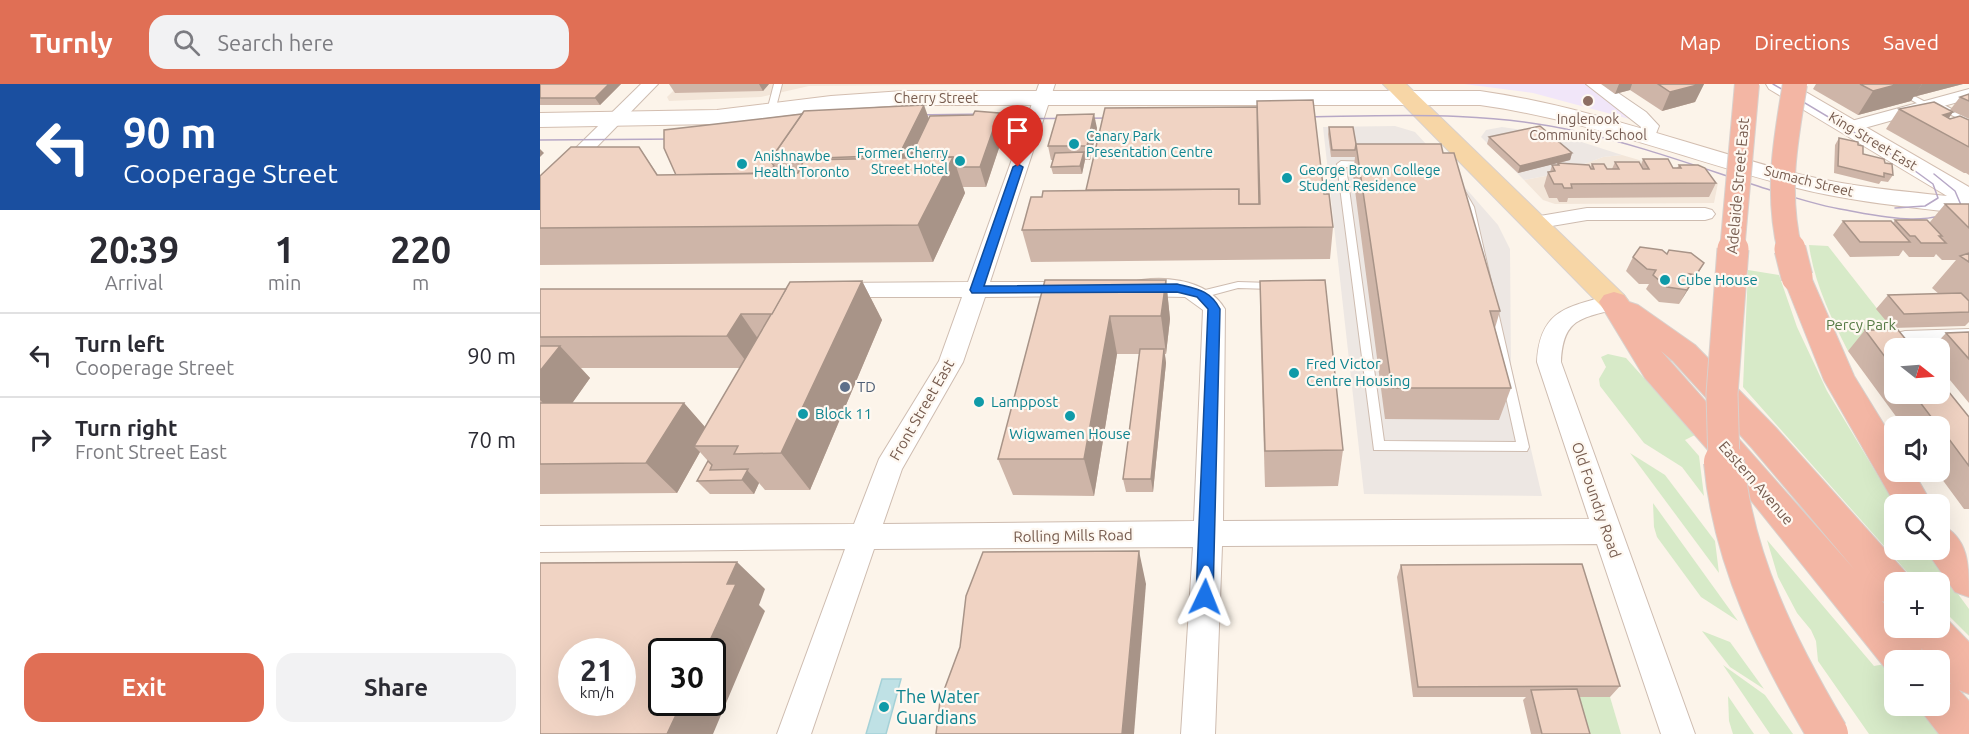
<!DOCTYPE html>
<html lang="en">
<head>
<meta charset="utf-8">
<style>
	body { margin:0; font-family:Ubuntu,sans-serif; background:#f2f2f3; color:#2b2b33; height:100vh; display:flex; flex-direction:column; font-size:22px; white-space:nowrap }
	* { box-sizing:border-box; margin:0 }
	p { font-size:20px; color:#7c7c81 }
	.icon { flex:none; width:33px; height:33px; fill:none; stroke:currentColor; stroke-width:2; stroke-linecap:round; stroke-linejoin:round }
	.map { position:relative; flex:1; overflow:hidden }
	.sheet { display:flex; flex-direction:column; background:#fff; width:540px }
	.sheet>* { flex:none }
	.guide { background:#1a4fa0; color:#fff; overflow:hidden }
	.needle { width:39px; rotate:107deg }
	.buttons { position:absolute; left:1344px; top:254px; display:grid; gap:12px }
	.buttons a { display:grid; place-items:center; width:66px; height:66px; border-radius:12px; background:#fff; box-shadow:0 6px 24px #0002; font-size:30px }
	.speed { position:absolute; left:18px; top:554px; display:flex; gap:12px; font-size:30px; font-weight:700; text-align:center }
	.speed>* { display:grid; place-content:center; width:78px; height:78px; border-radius:50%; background:#fff; box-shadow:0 6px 24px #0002; line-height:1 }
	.speed small { font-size:15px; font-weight:400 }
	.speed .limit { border:3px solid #111; border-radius:9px; background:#fff; color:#111 }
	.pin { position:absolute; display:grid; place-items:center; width:51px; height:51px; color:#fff; margin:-62px -26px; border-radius:50% 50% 50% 0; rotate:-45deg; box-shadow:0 0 6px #0007 }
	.pin .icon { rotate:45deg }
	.me { position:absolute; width:66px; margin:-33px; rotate:2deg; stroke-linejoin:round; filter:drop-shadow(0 0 4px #0008) }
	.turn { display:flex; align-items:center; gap:21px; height:126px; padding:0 24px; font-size:27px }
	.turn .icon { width:78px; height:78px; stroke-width:2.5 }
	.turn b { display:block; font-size:42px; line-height:51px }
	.eta { display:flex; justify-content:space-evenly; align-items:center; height:102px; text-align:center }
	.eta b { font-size:36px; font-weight:600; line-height:42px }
	.button { display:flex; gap:12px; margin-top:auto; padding:12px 24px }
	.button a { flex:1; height:69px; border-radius:18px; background:#e06f55; color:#fff; font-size:24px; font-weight:600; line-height:69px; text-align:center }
	.button a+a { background:#f2f2f3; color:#2b2b33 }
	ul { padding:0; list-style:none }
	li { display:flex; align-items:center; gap:18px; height:84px; padding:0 24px; border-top:2px solid #e1e1e2 }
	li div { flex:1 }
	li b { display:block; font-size:22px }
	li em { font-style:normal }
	header { display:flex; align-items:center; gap:36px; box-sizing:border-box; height:84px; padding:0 30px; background:#e06f55; color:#fff }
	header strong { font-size:28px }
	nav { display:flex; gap:33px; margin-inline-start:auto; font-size:21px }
	.search { width:420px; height:54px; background:#f2f2f3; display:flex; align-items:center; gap:15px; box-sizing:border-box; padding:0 21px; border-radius:18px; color:#7c7c81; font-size:22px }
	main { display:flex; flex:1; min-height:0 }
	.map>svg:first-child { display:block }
	.residential { fill:#f3e6d9 }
	.industrial { fill:#ede7e3 }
	.education { fill:#f1e6f9 }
	.green { fill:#d7eac8 }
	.water { fill:#bfe1e5; stroke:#a5d1d7; stroke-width:1.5 }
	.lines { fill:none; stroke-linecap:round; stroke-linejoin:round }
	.lane-casing { stroke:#cebcb0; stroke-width:2 }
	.street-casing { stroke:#cebcb0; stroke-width:2 }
	.secondary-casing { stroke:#d3beb0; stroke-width:2 }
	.primary-casing { stroke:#d9d1cd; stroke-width:2 }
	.highway-casing { stroke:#d9d1cd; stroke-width:2 }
	.lane { fill:#fff; fill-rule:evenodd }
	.street { fill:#fff; fill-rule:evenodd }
	.secondary { fill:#fff; fill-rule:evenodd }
	.primary { fill:#f7d6a6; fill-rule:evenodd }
	.highway { fill:#f3b6a4; fill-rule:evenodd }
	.tram { stroke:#b7a8c6; stroke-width:1.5 }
	.highway-bridge-far2-casing { stroke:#d9d1cd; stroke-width:26; stroke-linecap:butt }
	.highway-bridge-far1-casing { stroke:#d9d1cd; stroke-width:33; stroke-linecap:butt }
	.highway-bridge-casing { stroke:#d9d1cd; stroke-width:42; stroke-linecap:butt }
	.highway-bridge-far2 { stroke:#f3b6a4; stroke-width:24 }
	.highway-bridge-far1 { stroke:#f3b6a4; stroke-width:31 }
	.highway-bridge { stroke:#f3b6a4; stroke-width:40 }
	.wall { fill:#ceb5a8; fill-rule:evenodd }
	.shaded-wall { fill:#a89488 }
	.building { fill:#f0d3c3; stroke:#a89488; stroke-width:1.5; fill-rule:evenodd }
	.route { fill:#1a73e8; stroke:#114b97; stroke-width:1.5 }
	.education-dot { fill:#8d6e63; stroke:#fef8f1; stroke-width:2 }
	.culture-dot { fill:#0f9aa8; stroke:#fef8f1; stroke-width:2 }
	.service-dot { fill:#5c6f8a; stroke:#fef8f1; stroke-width:2 }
	.labels { text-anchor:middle; stroke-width:4.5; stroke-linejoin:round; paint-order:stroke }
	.far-street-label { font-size:14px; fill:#765b4e; stroke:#fef8f1 }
	.far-education-label { font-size:14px; fill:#785e54; stroke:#fef8f1 }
	.far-culture-label { font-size:14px; fill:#0d838f; stroke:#fef8f1; text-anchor:start }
	.street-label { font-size:15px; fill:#765b4e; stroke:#fef8f1 }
	.culture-label { font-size:15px; fill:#0d838f; stroke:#fef8f1; text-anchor:start }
	.park-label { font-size:15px; fill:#577b46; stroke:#fef8f1 }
	.service-label { font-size:15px; fill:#4e5e75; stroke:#fef8f1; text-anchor:start }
	.near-culture-label { font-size:18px; fill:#0d838f; stroke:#fef8f1; text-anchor:start }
</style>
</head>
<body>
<header>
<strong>Turnly</strong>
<div class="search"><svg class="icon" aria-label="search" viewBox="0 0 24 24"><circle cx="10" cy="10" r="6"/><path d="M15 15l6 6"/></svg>Search here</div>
<nav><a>Map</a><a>Directions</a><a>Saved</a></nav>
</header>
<main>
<section class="sheet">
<div class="guide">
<div class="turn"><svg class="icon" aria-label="left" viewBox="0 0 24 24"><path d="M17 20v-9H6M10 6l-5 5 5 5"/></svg><div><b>90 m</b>Cooperage Street</div></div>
</div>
<div class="eta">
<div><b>20:39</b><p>Arrival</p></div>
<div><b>1</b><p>min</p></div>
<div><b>220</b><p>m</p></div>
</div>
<ul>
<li><svg class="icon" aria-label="left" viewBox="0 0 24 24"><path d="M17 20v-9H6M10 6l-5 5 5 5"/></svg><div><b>Turn left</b><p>Cooperage Street</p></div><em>90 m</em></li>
<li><svg class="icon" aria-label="right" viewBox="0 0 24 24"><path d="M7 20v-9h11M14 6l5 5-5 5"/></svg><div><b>Turn right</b><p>Front Street East</p></div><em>70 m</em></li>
</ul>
<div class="button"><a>Exit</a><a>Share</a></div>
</section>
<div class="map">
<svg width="1429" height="650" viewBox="0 0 1429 650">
	<rect width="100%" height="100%" fill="#fcf4ea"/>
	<g class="residential">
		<polygon points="140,0 473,0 269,2 221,13 129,17 127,13"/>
		<polygon points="1082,71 1178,99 1174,119 1015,120 1003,116 984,96 1021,89 1063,73"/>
	</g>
	<g class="industrial">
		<polygon points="855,42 875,48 908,84 958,141 970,165 971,281 1002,412 824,410 783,43"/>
		<polygon points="962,43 1023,52 1082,71 1063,73 1021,89 984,96 941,53 946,46"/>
	</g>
	<polygon class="education" points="924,0 1046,0 1097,37 993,9"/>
	<g class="green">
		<path d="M1269,161L1288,162L1368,264L1308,267C1291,234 1274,198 1269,161Z"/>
		<polygon points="1208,186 1239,191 1257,243 1287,307 1355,420 1354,465 1385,465 1429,525 1429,552 1400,523 1400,498 1376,498 1203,303"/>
		<polygon points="1068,270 1086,274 1155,351 1145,356 1159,372 1164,412 1142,383 1104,359 1060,302 1059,295 1066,283 1061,273"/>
		<polygon points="1090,369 1125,391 1175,457 1179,489"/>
		<polygon points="1113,419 1198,537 1161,513 1117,453 1114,443"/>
		<polygon points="1227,456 1334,582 1345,580 1354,591 1354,621 1381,621 1406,650 1329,650 1278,577 1276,557 1271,546 1257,529 1238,493"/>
		<polygon points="1162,547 1190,558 1224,605 1190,583"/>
		<polygon points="1183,581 1225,611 1253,650 1230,650"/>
		<polygon points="1028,612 1070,613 1081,650 1038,650"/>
		<polygon points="1188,612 1214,650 1193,650 1189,637"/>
	</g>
	<polygon class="water" points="342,595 361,595 346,650 326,650"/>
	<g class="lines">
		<defs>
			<g id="lane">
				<polygon points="234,0 242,0 235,27 231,29 227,27"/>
				<polygon points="1342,0 1352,0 1391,21 1384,23"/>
				<polygon points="1398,21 1404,21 1429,34 1429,39 1398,25"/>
				<path d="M801,77L892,80L919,97L934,123L989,363L987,367L834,366L797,80ZM806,83L887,85L912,101L924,123L976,358L844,357Z"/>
				<polygon points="698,198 736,199 741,202 736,205 698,204 661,214 656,210 657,208"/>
			</g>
			<g id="street">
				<polygon points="101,0 118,0 7,114 0,116 0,99"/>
				<path d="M499,0H515L450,198H537L545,200L548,205L545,210L537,212L445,213L423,278L362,385L343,440L654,437L663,226L645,213L592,212L584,210L581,205L584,200C618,190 666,193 685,225L683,437L1049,435L997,278C1000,224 1029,223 1074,210L1082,213L1085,218L1082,223C1044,235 1023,231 1021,278L1155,650H1121L1057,460L682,462L675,650H641L653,463L334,465L271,650H237L305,465L0,468V442L314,440L339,375L399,277L422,213H292L284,211L281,206L284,201L292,199L428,198Z"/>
				<polygon points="1046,0 1065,0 1106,28 1119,42 1113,57 1101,57 1098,53 1101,43"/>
				<polygon points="1429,5 1429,15 1310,48 1301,43 1304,39"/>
				<polygon points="1047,124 1165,124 1172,126 1175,130 1172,134 1165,136 1047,136 994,145 987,143 984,139 987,135 994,133"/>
				<polygon points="1429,245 1429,261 1365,263 1357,261 1353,255 1357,249 1365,247"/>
			</g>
			<path id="secondary" d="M1226,0H1252L1429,103V130C1370,123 1311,118 1253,103C1148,76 1048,36 940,21H363L291,26L177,40L0,43V29L177,26L291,12L363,7H940C1053,23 1157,65 1267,92C1313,103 1360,107 1407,112L1229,5Z"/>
			<polygon id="primary" points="843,0 866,0 1084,211 1089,218 1084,225 1074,228 1064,225"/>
			<g id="highway">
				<polygon points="1257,184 1267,186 1271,193 1314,292 1354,357 1354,387 1373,387 1392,420 1355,420 1284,296 1243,193 1247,186"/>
				<path d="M1074,208L1084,211L1089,218L1098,221L1155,261L1236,344L1368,491L1371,498H1354V522L1342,517L1354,532V543H1364L1373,554L1369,543H1400V528L1429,558V610L1419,606L1429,617V650H1399L1385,632L1380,621H1400V595L1411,600L1400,586V576H1391L1381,564L1386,576H1354V592L1350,590L1197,399L1105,294L1059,218L1064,211ZM1121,267L1133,277L1212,364L1314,485Z"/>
				<path d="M1400,440C1429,454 1429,481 1429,513L1415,508L1385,465H1400Z"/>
			</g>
		</defs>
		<use href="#lane" class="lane-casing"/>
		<use href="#street" class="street-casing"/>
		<use href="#secondary" class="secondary-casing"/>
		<use href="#primary" class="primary-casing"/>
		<use href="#highway" class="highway-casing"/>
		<use href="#lane" class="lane"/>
		<use href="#street" class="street"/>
		<use href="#secondary" class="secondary"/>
		<use href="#primary" class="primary"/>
		<use href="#highway" class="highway"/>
		<g class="tram">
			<polyline points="1233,0 1367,80"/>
			<polyline points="371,31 449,30"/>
			<path d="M758,33C850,32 944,26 1035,47C1100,61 1164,85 1227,105C1253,113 1279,122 1306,126C1339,132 1393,145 1421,121L1415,107L1394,90"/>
			<polyline points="443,35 578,34"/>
			<polyline points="0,56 142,55"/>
			<polyline points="1355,124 1385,122 1398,114 1393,100 1360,76"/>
		</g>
		<defs>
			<g id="highway-bridge-far2">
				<polyline points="1192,167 1207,0"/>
				<path d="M1250,167C1236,109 1245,58 1255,0"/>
			</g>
			<g id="highway-bridge-far1">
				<polyline points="1250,165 1257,193"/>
				<polyline points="1184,379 1182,310 1193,165"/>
			</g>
			<path id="highway-bridge" d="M1184,378C1193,476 1238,566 1288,650"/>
		</defs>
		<use href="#highway-bridge-far2" class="highway-bridge-far2-casing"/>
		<use href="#highway-bridge-far1" class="highway-bridge-far1-casing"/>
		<use href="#highway-bridge" class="highway-bridge-casing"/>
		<use href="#highway-bridge-far2" class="highway-bridge-far2"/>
		<use href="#highway-bridge-far1" class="highway-bridge-far1"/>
		<use href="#highway-bridge" class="highway-bridge"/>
	</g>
	<g class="wall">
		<polygon points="0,0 81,0 60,21 0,21"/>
		<polygon points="129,0 229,0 223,7 135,9"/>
		<polygon points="1061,0 1164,0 1155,18 1122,27 1090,6 1075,10"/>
		<polygon points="1276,0 1423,0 1373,13 1371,17 1318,31 1273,5"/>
		<polygon points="1429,10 1429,35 1410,26 1420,13"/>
		<polygon points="1359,25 1413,28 1409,34 1429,36 1429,91 1426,89 1424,89 1346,45"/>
		<polygon points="459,29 464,49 446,103 423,103 425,109 393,178 0,181 0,92 99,63 118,91 136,91 389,35"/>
		<polygon points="789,43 816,60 903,69 960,227 955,244 971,304 959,336 845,335 813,91 815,73 791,73 788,50"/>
		<polygon points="557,44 550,76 545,76 542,90 513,90 511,83 513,76 511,76 508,62"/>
		<polygon points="949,53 1032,69 1030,76 1019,79 1050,83 1052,80 1067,85 1072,85 1075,78 1101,81 1103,75 1133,84 1137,84 1139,81 1176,99 1169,113 1028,114 1027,118 1019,118 1017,114 1009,114 1004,102 1008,88 1010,88 1012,81 1017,81 1017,79 978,89 947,60"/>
		<polygon points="1299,54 1323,70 1345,79 1353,91 1348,98 1341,97 1339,100 1294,89 1295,61"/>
		<polygon points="784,110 793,143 790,175 491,178 482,146 502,113"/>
		<polygon points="1405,120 1429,120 1429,238 1425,242 1352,244 1336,225 1348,211 1399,210 1392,204 1416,176 1402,176 1396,170 1394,173 1369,173 1363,166 1359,172 1310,173 1293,151 1303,137 1353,139 1355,136 1390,138"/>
		<polygon points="1127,170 1164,179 1139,220 1119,218 1106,205 1109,200 1099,200 1086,187 1093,173"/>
		<polygon points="505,196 626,196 630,235 626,270 625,270 626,279 613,408 586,408 583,395 599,270 577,270 554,412 473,411 458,375"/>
		<path d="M322,197L342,236L270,406H225L219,399L214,410H170L157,397L168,377L160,368L137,409L0,410V205H246ZM41,284H200L165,343L144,319H32L50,294Z"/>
		<polygon points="720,197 803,366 798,402 725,403 720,236"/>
		<polygon points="1325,246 1354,264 1354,309 1400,309 1429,333 1429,425 1424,425 1396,387 1400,387 1400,342 1363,342 1308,267"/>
		<polygon points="1429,248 1429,319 1400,284 1400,264 1392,264 1406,249"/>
		<polygon points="861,481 1080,602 1070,613 1039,613 1050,650 991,650 983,616 986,613 873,613 857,493"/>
	</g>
	<g class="shaded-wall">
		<polygon points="69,0 81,0 60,21 55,14"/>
		<polygon points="219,0 229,0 223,7"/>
		<polygon points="1079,0 1092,0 1090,6 1075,10"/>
		<polygon points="1161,0 1164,0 1155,18 1122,27 1130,8"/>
		<polygon points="1359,0 1382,0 1371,17 1318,31 1333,7"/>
		<polygon points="1382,0 1423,0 1373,13"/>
		<polygon points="384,21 395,52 371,102 359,71"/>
		<polygon points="1413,28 1399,47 1403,31"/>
		<polygon points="459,29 464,49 446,103 440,83"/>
		<polygon points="554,30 557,44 550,76 547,62"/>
		<polygon points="0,65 4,69 0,73"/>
		<polygon points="544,68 545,76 542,90 540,82"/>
		<polygon points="1032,69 1030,76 978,89 980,82"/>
		<polygon points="413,73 425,109 393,178 378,141"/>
		<polygon points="234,82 247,107 225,94"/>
		<polygon points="1164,179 1156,193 1139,220 1147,206"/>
		<polygon points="626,196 630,235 626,270 621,232"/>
		<polygon points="322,197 342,236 270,406 241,369"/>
		<polygon points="201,230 223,262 211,284 187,252"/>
		<polygon points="570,232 577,270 554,412 544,375"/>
		<polygon points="20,262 50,294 21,335 0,316 0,287"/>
		<polygon points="624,265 626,279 613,408 611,395"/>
		<polygon points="144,319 171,350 154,362 160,368 137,409 106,379"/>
		<polygon points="207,386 219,399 214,410 202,396"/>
		<polygon points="599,467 606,500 594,650 582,650"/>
		<polygon points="197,478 225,505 219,521 225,527 173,650 127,650 142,618 172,618 172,567 165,567 187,500"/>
	</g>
	<g class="building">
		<polygon points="0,0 69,0 55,14 0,14"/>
		<polygon points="1118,0 1161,0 1130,8"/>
		<polygon points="1320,0 1359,0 1333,7"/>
		<polygon points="1429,10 1429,17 1420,13"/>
		<polygon points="773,16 784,110 789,110 793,143 482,146 491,113 502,113 503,107 699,105 699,120 720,120 717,17"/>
		<polygon points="1394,18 1413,28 1403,31 1410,35 1420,32 1429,36 1429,63 1359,25"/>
		<polygon points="384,21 359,71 230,76 264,27"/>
		<polygon points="717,23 719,120 699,120 699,105 546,106 565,24"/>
		<polygon points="435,27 459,29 440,83 416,83 413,73 370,74 390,32 433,31"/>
		<polygon points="262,30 230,76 234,82 228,89 136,91 124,64 124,46"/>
		<polygon points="554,30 547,62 508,62 517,31"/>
		<polygon points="1000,42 1032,69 980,82 949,53"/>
		<polygon points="789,43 813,43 816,60 815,66 792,66"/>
		<polygon points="1299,54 1318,58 1318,61 1323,62 1323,70 1344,75 1345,79 1352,80 1353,91 1344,89 1344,93 1298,82"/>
		<polygon points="816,60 901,60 903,69 914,69 960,227 950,227 971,304 852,304"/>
		<polygon points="31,63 99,63 117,91 258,89 264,76 413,73 378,141 0,144 0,92"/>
		<polygon points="544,68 540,82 511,83 515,69"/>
		<polygon points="1103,75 1128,75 1133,84 1141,84 1139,81 1158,81 1165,84 1176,99 1031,100 1032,104 1024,104 1022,100 1014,100 1008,88 1015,87 1012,81 1019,81 1018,79 1049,81 1051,85 1054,85 1052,80 1064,80 1067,85 1079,85 1075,78 1099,78 1103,85 1109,85"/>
		<polygon points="1405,120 1429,120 1429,144"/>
		<polygon points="1355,136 1387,136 1402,152 1399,152 1406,159 1381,159 1375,152 1370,152"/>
		<polygon points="1303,137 1351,137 1370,158 1320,158"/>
		<polygon points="1100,163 1122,166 1127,170 1129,166 1151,169 1164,179 1156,191 1150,190 1155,194 1147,206 1127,203 1113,191 1116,186 1107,185 1093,173"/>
		<polygon points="1429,169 1429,178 1420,172"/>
		<polygon points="505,196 626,196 621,232 570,232 544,375 458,375"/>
		<polygon points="785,196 803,366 725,367 720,197"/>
		<polygon points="322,197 241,369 194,370 198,362 154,362 250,198"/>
		<polygon points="0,205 246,205 232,230 201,230 187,252 0,253"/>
		<polygon points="1421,209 1429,217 1429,228 1364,230 1348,211"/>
		<polygon points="1325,246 1358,246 1373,264 1354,264 1354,285"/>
		<polygon points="1429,248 1429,275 1406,249"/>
		<polygon points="0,262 20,262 0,287"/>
		<polygon points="600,265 624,265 611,395 583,395"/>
		<polygon points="1400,297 1429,333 1429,382 1400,343 1400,342 1398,342 1373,309 1400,309"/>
		<polygon points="0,319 144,319 106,379 0,380"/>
		<polygon points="168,377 172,381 170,386 208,385 202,396 157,397"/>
		<polygon points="599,467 582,650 396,650 400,617 420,563 426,512 443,468"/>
		<path d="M197,478L187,500H196L165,567H122V618H142L127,650H0V479ZM32,567H82V618H32Z"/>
		<polygon points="1042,480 1080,602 878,603 861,481"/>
		<polygon points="1037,605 1050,650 1002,650 991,606"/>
	</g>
	<path class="route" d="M478,80L483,83L444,202L637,200C657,205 670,206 680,225L673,513L670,518L665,520L659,518L656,513L668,225L657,213L637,208L432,209L430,206L473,83Z"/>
	<circle class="education-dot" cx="1048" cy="17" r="6"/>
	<g class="culture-dot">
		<circle cx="534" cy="60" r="6"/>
		<circle cx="420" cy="77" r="6"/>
		<circle cx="202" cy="80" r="6"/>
		<circle cx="747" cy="94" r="6"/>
		<circle cx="1125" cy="196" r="6"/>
		<circle cx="754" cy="289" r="6"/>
		<circle cx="439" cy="318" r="6"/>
		<circle cx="263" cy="330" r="6"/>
		<circle cx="530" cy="332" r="6"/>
		<circle cx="344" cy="623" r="6"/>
	</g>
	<circle class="service-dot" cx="305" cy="303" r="6"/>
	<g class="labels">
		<g class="far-street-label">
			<text x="396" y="19">Cherry Street</text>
			<text transform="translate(1333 57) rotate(31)" y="5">King Street East</text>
			<text transform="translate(1269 97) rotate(14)" y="5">Sumach Street</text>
		</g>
		<g class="far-education-label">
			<text x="1048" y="40">Inglenook<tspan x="1048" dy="16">Community School</tspan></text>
		</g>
		<g class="far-culture-label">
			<text x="546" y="57">Canary Park<tspan x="546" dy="16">Presentation Centre</tspan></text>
			<text x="408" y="74" text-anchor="end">Former Cherry<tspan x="408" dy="16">Street Hotel</tspan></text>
			<text x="214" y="77">Anishnawbe<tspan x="214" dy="16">Health Toronto</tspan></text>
			<text x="759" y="91">George Brown College<tspan x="759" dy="16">Student Residence</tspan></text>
		</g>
		<g class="street-label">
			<text transform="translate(1198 102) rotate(-85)" y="5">Adelaide Street East</text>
			<text transform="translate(382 326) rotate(-60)" y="5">Front Street East</text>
			<text transform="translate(1216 399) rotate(49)" y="5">Eastern Avenue</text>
			<text transform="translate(1056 416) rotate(71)" y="5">Old Foundry Road</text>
			<text transform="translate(533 452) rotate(-1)" y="5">Rolling Mills Road</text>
		</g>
		<g class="culture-label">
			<text x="1137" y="201">Cube House</text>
			<text x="766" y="285">Fred Victor<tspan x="766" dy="17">Centre Housing</tspan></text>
			<text x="451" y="323">Lamppost</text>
			<text x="275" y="335">Block 11</text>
			<text x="530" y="355" text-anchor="middle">Wigwamen House</text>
		</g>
		<g class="park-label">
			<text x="1321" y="246">Percy Park</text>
		</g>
		<g class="service-label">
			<text x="317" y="308">TD</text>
		</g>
		<g class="near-culture-label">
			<text x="356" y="619">The Water<tspan x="356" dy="21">Guardians</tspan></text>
		</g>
	</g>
</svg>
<div class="buttons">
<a><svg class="needle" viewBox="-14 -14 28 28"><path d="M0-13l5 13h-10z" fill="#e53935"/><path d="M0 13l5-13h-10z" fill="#7c7c81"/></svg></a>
<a><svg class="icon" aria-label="sound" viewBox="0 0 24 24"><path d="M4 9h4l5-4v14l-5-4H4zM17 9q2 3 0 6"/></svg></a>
<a><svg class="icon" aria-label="search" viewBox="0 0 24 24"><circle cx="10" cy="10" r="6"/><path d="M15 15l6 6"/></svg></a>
<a>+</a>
<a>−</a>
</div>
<div class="speed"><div>21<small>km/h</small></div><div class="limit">30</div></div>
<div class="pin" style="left:478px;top:83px;background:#d93025"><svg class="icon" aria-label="arrive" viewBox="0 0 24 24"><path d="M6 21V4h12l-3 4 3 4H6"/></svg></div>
<svg class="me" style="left:665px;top:513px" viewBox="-20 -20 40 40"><path d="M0-17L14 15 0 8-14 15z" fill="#1a73e8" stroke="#fff" stroke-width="4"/></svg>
</div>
</main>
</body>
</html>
